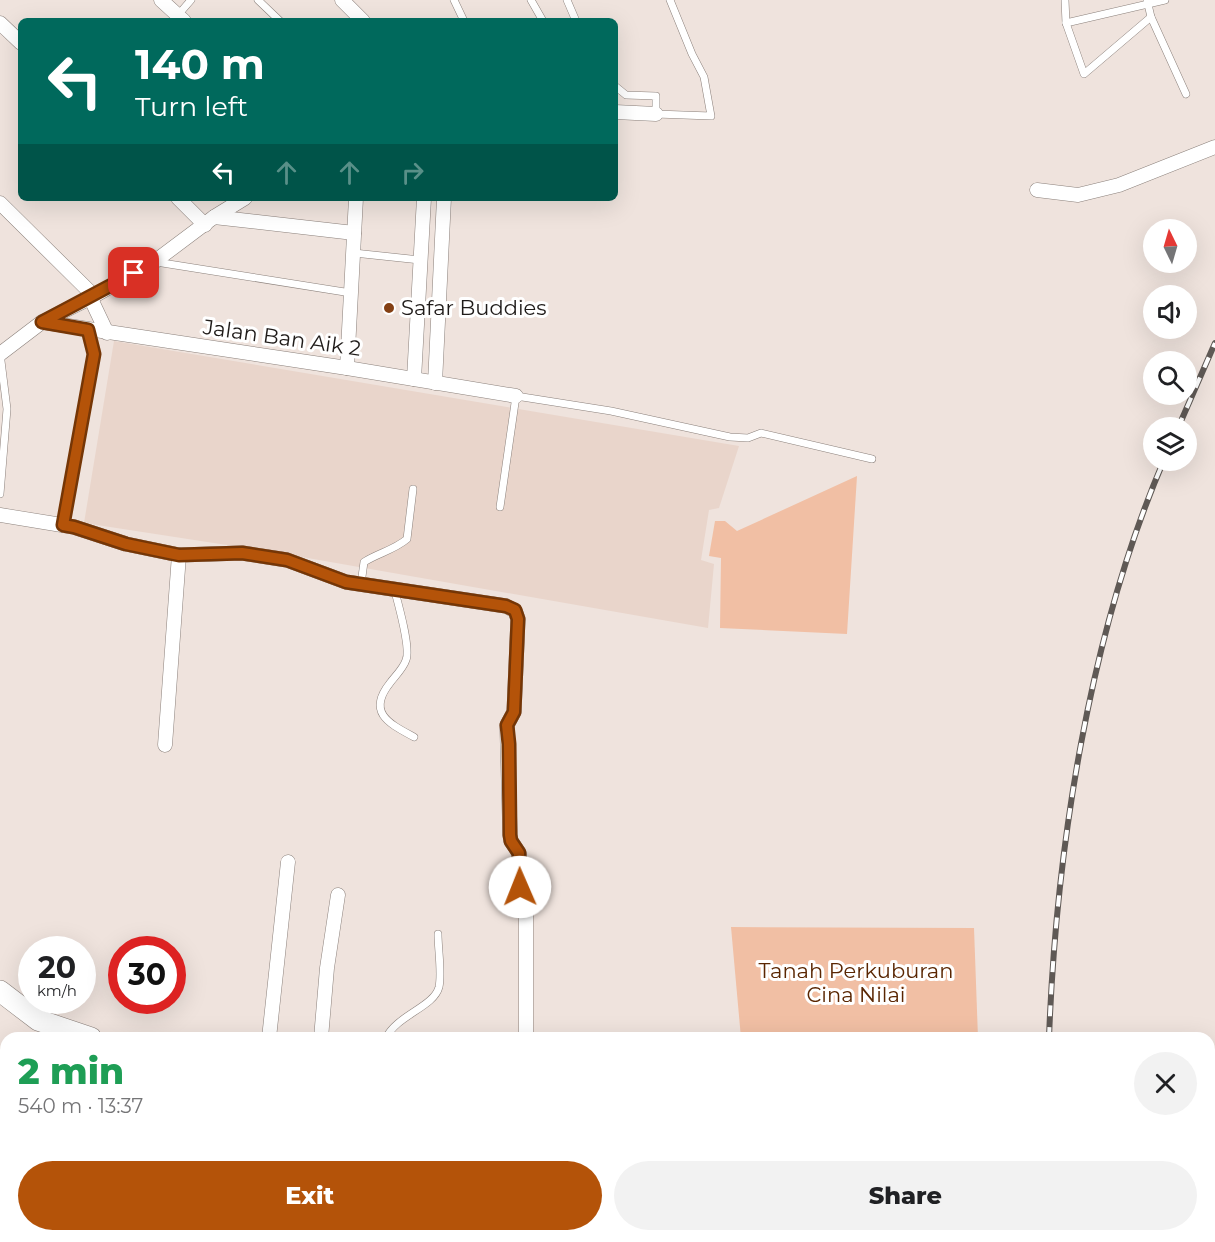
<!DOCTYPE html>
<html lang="en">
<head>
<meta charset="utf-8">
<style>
	body { margin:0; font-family:Montserrat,sans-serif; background:#f2f2f2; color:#202124; height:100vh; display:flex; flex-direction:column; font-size:22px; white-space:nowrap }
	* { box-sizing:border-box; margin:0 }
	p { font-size:20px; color:#757577 }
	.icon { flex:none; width:33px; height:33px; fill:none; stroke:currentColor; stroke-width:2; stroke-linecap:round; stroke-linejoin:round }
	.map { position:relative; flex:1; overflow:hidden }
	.side { position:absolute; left:0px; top:1032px; width:1215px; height:210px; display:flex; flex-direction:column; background:#fff; border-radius:18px 18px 0 0; box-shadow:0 6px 24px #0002 }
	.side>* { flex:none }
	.guide { position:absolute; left:18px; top:18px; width:600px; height:183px; border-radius:9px; box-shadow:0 6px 24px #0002; background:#00695c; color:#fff; overflow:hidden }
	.needle { width:39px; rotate:355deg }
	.buttons { position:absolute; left:1143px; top:219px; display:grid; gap:12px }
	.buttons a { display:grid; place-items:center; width:54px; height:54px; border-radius:50%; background:#fff; box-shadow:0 6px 24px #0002; font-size:30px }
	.speed { position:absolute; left:18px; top:936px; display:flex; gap:12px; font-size:30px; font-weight:700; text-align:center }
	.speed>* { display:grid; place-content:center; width:78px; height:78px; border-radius:50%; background:#fff; box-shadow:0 6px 24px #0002; line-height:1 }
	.speed small { font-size:15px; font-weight:400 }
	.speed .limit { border:9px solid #d22; background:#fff; color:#111 }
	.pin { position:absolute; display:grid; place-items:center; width:51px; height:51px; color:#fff; margin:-26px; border-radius:12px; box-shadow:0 3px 9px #0006 }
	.me { position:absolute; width:66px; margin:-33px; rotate:359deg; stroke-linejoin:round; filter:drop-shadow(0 0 4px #0008) }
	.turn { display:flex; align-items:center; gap:21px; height:126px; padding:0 18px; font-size:27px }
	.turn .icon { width:78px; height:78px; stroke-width:2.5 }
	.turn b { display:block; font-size:42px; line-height:51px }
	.lanes { display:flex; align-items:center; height:57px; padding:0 18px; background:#0003; justify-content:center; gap:30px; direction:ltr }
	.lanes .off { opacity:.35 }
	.round { display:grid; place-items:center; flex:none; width:63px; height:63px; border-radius:32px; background:#f2f2f2 }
	.headline { display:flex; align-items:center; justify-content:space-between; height:102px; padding:0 18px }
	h1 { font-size:36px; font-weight:800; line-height:45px; color:#1e9e55 }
	.action { display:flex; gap:12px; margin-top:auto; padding:12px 18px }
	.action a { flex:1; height:69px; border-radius:36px; background:#b45309; color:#fff; font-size:24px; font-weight:800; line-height:69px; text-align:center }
	.action a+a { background:#f2f2f2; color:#202124 }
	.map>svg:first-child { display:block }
	.built { fill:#e9d5cb }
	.green { fill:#f1bfa4 }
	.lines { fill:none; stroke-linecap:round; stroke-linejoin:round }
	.service-casing { stroke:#8b807b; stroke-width:8 }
	.minor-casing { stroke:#8b807b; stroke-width:15 }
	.primary-casing { stroke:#8b807b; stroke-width:22 }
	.service { stroke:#fff; stroke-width:7 }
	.minor { stroke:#fff; stroke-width:14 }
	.primary { stroke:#fff; stroke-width:21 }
	.rail-casing { stroke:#5f5955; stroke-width:6 }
	.rail { stroke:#fff; stroke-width:4; stroke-dasharray:11; stroke-linecap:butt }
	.route-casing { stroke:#753606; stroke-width:15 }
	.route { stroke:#b45309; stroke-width:10 }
	.poi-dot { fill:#844014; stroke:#fff; stroke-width:2 }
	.labels { text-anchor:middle; stroke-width:6; stroke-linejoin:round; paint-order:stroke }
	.poi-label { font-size:21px; fill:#1f1b19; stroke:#fff; text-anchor:start }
	.street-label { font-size:21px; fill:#1f1b19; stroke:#fff }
	.park-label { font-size:21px; fill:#5a2602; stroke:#fff }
</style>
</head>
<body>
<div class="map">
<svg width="1215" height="1242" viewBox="0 0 1215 1242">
	<rect width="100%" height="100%" fill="#efe3dd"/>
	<polygon class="built" points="114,341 739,446 719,508 709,510 701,560 714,564 708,628 279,553 84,523"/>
	<g class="green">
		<polygon points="857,476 847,634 720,628 721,558 709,556 715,521 725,521 737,531"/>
		<polygon points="731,927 974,928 978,1038 741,1038"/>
		<polygon points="805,1236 840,1236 829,1242 811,1242"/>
	</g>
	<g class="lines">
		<defs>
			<g id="service">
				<polyline points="258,0 280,21"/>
				<polyline points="454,0 464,21"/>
				<polyline points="531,0 543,21"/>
				<polyline points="567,0 576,21"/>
				<polyline points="1065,0 1066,23 1084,74 1151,17 1147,0"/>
				<polyline points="178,15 191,0"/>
				<polyline points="1151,17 1186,94"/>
				<polyline points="1066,23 1165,0"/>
				<polyline points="615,86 626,95 656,96 656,114 711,116 704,77 692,54 670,0"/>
				<polyline points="354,253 420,260"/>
				<polyline points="156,262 351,293"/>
				<polyline points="0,494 7,409 0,353"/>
				<polyline points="500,507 516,396 611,411 730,437 748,438 761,433 872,459"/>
				<polyline points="63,525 94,354 88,330"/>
				<path d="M361,584L364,562C378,553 394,550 407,539L413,489"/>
				<path d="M394,588C398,603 411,648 406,660C403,669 395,676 390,683C366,713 390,724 414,737"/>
				<path d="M386,1038C397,1015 434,1007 439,987C442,973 438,949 438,934"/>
			</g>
			<g id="minor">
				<polyline points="161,0 184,21"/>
				<polyline points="342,0 363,21"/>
				<polyline points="0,23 21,43"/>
				<polyline points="615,112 656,114"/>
				<polyline points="1037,190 1078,195 1119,185 1215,147"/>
				<polyline points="178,198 205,225"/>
				<polyline points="0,203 94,296"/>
				<polyline points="214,217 354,233"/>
				<polyline points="90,297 107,333"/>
				<polyline points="42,322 347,368 516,396"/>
				<polyline points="0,354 42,322 94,296 154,262 214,217 245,198"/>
				<polyline points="347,368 356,198"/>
				<polyline points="414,379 424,198"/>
				<polyline points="435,383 444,198"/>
				<polyline points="0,515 74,527 126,544 179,555 242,553 287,560 346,582 506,606 515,611 518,619 514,712 507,725 510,835 511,841 519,853 520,887 526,899 526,1038"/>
				<polyline points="165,745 179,555"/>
				<polyline points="269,1038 288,862"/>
				<polyline points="321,1038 327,968 338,895"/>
				<polyline points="0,1177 6,1173"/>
				<polyline points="0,1186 6,1190"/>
				<polyline points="81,1236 88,1238 110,1236"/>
				<polyline points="110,1236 132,1242"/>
				<polyline points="197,1242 199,1236"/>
				<polyline points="601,1242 605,1236"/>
				<polyline points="750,1242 755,1236"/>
			</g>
			<g id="primary">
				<polyline points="0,991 38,1020 91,1038"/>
				<polyline points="779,1236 785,1242"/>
			</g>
		</defs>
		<use href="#service" class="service-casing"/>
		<use href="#minor" class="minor-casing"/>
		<use href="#primary" class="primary-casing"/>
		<use href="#service" class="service"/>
		<use href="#minor" class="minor"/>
		<use href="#primary" class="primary"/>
		<defs>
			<g id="rail">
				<polyline points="1178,428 1215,343"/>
				<path d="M1049,1038C1056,850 1089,634 1164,460"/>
				<polyline points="1055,1236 1055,1242"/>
			</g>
		</defs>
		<use href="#rail" class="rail-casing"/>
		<use href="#rail" class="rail"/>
	</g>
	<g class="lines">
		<defs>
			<polyline id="route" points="134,273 42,322 88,330 94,354 63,525 74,527 126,544 179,555 242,553 287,560 346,582 506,606 515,610 518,619 514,712 507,725 509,744 510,835 511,841 519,853 520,887"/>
		</defs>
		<use href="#route" class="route-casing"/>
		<use href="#route" class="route"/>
	</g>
	<circle class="poi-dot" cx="389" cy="308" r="6"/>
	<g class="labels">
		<g class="poi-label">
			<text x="401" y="315">Safar Buddies</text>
		</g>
		<g class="street-label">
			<text transform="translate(282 338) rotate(8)" y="7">Jalan Ban Aik 2</text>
		</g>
		<g class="park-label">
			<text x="856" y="978">Tanah Perkuburan<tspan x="856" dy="24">Cina Nilai</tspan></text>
		</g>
	</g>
</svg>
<div class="buttons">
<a><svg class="needle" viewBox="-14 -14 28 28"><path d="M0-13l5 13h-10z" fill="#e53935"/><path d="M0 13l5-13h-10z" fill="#757577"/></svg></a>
<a><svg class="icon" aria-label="sound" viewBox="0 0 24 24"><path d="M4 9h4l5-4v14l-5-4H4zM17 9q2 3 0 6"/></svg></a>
<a><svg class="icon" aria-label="search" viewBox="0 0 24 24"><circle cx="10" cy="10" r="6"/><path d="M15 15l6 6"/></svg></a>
<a><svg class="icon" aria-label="layers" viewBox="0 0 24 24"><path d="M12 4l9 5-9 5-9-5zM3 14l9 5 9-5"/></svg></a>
</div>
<div class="speed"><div>20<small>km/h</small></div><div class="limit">30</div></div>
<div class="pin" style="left:134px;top:273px;background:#d93025"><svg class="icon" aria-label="arrive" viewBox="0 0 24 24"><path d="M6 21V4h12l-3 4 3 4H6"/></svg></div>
<svg class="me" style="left:520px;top:887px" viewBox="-20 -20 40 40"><circle r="19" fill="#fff"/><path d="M0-13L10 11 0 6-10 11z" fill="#b45309"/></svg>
<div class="guide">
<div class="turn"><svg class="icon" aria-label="left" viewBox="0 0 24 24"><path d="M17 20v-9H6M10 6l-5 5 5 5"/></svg><div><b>140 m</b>Turn left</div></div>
<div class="lanes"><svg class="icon" aria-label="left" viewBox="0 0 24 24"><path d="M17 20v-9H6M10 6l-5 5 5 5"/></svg><svg class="icon off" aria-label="ahead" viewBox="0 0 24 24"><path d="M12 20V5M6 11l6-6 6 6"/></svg><svg class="icon off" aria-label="ahead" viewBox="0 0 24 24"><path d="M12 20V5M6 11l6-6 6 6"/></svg><svg class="icon off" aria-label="right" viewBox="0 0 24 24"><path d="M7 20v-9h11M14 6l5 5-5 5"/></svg></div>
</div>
<section class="side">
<div class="headline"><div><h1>2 min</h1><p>540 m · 13:37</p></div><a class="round"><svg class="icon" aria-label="close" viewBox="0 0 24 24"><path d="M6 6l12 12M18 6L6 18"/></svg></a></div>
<div class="action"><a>Exit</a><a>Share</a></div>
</section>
</div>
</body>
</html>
